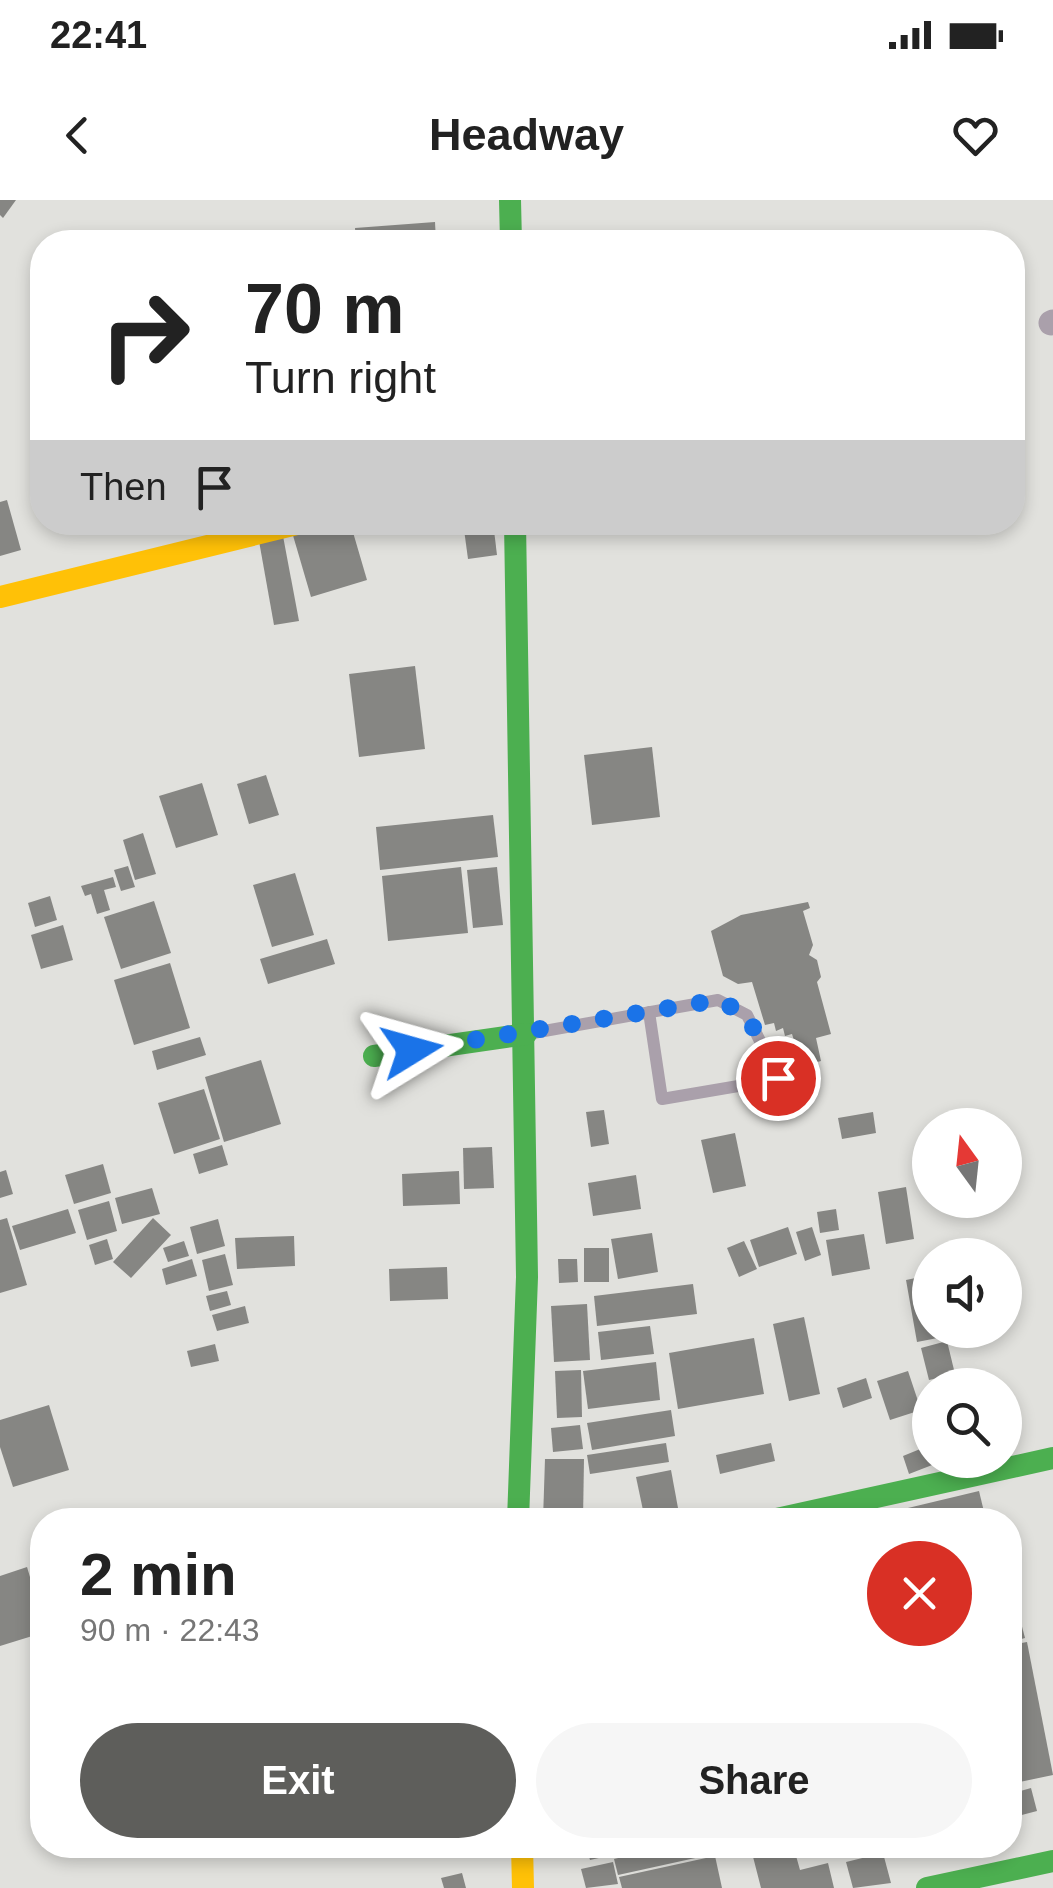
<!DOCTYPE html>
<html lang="en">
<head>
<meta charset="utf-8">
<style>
	body { margin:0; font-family:Arial,sans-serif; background:#f6f6f6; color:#222; height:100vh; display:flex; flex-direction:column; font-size:38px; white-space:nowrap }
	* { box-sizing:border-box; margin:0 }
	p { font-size:32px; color:#767676 }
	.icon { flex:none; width:55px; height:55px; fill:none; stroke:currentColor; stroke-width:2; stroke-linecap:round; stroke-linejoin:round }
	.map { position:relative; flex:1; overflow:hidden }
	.drawer { position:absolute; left:30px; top:1308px; width:992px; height:350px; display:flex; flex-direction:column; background:#fff; border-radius:40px; box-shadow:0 5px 15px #0003 }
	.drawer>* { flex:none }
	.top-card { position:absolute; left:30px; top:30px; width:995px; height:305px; border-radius:40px; box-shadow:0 5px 15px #0003; background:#fff; color:#222; overflow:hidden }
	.needle { width:65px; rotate:345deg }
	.tools { position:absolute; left:912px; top:908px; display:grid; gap:20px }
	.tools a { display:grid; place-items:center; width:110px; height:110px; border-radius:50%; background:#fff; box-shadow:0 5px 15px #0003; font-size:50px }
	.pin { position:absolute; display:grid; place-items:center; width:85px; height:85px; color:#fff; margin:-42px; border:5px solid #fff; border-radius:50%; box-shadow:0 2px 10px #0007 }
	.me { position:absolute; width:110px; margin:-55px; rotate:82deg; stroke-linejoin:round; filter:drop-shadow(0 0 8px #0008) }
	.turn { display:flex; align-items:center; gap:35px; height:210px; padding:0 50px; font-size:45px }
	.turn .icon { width:130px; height:130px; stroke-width:2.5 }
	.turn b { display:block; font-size:70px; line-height:85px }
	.then { display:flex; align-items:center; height:95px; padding:0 50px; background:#0003; gap:20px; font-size:38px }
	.round { display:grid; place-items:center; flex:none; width:105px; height:105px; border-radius:52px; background:#f6f6f6 }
	.overview { display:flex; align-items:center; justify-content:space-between; height:170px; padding:0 50px }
	h1 { font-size:60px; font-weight:600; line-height:75px }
	.action { display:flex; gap:20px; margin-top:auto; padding:20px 50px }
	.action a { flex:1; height:115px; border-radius:60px; background:#5e5e5b; color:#fff; font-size:40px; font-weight:600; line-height:115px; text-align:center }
	.action a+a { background:#f6f6f6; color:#222 }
	.status { display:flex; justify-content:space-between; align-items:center; height:70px; padding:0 50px; background:#fff; direction:ltr }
	.status svg { height:28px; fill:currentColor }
	header { display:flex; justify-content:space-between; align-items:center; height:130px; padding:0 50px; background:#fff; font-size:45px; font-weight:600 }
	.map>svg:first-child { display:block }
	.building { fill:#868683 }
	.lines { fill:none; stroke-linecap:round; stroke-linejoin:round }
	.lane { stroke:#aaa0ab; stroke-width:12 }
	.street { stroke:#aaa0ab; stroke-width:25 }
	.fast { stroke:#4caf50; stroke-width:22 }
	.slow { stroke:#ffc107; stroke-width:22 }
	.route { stroke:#1a73e8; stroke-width:18; stroke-dasharray:0 32.4 }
</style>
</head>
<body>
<div class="status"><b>22:41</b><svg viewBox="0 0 49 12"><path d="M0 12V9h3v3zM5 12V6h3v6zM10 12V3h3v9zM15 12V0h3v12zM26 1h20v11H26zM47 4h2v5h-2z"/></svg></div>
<header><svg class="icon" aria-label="back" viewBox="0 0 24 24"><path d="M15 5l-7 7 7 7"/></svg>Headway<svg class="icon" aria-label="heart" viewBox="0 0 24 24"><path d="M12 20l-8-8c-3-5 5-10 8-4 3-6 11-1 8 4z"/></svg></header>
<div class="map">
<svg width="1053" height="1688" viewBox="0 0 1053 1688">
	<rect width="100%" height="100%" fill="#e1e1dd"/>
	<g class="building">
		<polygon points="0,0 16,0 3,18 0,15"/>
		<polygon points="435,22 436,42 356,42 355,28"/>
		<polygon points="472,30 472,42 445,42 445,31"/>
		<polygon points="7,300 21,350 0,356 0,302"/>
		<polygon points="323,322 350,322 367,380 311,397 292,332"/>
		<polygon points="463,322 493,322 497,355 468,359"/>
		<polygon points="283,336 299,421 274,425 259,341"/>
		<polygon points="415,466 425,549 359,557 349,474"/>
		<polygon points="652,547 660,617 592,625 584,555"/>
		<polygon points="266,575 279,615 249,624 237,584"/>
		<polygon points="202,583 218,635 176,648 159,596"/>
		<polygon points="493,615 498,657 380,670 376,627"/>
		<polygon points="143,633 156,674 135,680 123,640"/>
		<polygon points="128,666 135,687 121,691 114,670"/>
		<polygon points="461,667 468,733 388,741 382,676"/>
		<polygon points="497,667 503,725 473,728 467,670"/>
		<polygon points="295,673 314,735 272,747 253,685"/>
		<polygon points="113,677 116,687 104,690 110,710 97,714 91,694 85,696 81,686"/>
		<polygon points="50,696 57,720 35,727 28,703"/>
		<polygon points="154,701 171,753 121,769 104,717"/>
		<polygon points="808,702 810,708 803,711 813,745 809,755 817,760 821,777 817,782 831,834 816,838 821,861 806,865 805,859 800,860 792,834 785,836 783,828 776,831 774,823 765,825 752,782 738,784 723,776 711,731 741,715"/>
		<polygon points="63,725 73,760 41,769 31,735"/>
		<polygon points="327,739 335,764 268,784 260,759"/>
		<polygon points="170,763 190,828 134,845 114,780"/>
		<polygon points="200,837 206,855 157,870 152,851"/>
		<polygon points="261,860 281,924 224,942 205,877"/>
		<polygon points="204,889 220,939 174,954 158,903"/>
		<polygon points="604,910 609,944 591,947 586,912"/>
		<polygon points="873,912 876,933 842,939 838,918"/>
		<polygon points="735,933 746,986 713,993 701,940"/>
		<polygon points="222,945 228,965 199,974 193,954"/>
		<polygon points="492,947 494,988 464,989 463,948"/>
		<polygon points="103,964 111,993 74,1004 65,975"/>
		<polygon points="6,970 13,994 0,998 0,972"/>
		<polygon points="459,971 460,1004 403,1006 402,974"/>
		<polygon points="636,975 641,1009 593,1016 588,983"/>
		<polygon points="906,987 914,1039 886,1044 878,992"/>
		<polygon points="152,988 160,1014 122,1024 115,998"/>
		<polygon points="109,1001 117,1031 87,1040 78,1010"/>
		<polygon points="68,1009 76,1033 20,1050 12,1026"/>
		<polygon points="836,1009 839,1030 820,1033 817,1012"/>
		<polygon points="7,1018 27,1085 0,1093 0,1020"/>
		<polygon points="153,1018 171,1035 131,1078 113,1062"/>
		<polygon points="218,1019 225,1046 197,1054 190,1027"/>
		<polygon points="788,1027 797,1054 759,1067 750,1040"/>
		<polygon points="812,1027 821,1055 805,1061 796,1032"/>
		<polygon points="652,1033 658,1072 618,1079 611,1039"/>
		<polygon points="864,1034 870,1069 832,1076 826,1040"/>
		<polygon points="294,1036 295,1066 237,1069 235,1038"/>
		<polygon points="107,1039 113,1059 95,1065 89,1045"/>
		<polygon points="184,1041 189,1056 168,1062 163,1048"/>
		<polygon points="744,1041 757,1069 739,1077 727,1048"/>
		<rect x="584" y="1048" width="25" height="34"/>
		<polygon points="225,1054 233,1085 209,1091 202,1060"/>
		<polygon points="192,1059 197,1076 166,1085 162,1069"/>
		<polygon points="558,1059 577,1059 578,1082 559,1083"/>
		<polygon points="447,1067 448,1099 390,1101 389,1069"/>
		<polygon points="930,1075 930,1130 952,1130 953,1135 917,1142 906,1080"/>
		<polygon points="693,1084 697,1114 597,1126 594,1096"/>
		<polygon points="227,1091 231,1105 210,1111 206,1096"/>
		<polygon points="587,1104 590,1160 554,1162 551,1106"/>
		<polygon points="245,1106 249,1123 217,1131 212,1115"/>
		<polygon points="804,1117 820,1194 789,1201 773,1124"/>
		<polygon points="650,1126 654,1154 601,1160 598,1132"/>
		<polygon points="754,1138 764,1194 678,1209 669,1153"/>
		<polygon points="947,1141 955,1174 929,1180 921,1148"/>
		<polygon points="215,1144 219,1161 191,1167 187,1151"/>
		<polygon points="656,1162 660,1200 588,1209 583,1171"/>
		<polygon points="581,1170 582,1217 557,1218 555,1171"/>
		<polygon points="908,1171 921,1210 890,1220 877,1181"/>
		<polygon points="866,1178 872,1198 843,1208 837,1188"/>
		<polygon points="49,1205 69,1270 13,1287 0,1247 0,1220"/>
		<polygon points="671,1210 675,1236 592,1250 587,1223"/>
		<polygon points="580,1225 583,1249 553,1252 551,1228"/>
		<polygon points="666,1243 669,1262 590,1274 587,1255"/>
		<polygon points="771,1243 775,1261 720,1274 716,1255"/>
		<polygon points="930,1245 930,1260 945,1260 909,1274 903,1256"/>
		<polygon points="545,1259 584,1259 583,1320 543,1320"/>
		<polygon points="671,1270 678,1308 644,1315 636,1277"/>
		<polygon points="979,1291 986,1320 862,1320 862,1319"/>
		<polygon points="27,1367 42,1417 42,1433 0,1446 0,1376"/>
		<polygon points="1010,1381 1025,1438 1010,1442"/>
		<polygon points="1027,1442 1053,1575 1010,1584 1010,1445"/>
		<polygon points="1031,1588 1037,1611 1010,1618 1010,1594"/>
		<polygon points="586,1645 609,1645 612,1655 590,1660"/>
		<polygon points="612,1645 656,1645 656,1647 614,1656"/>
		<polygon points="673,1645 716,1645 718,1653 618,1675 614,1659"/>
		<polygon points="750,1645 793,1645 800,1670 828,1663 834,1688 761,1688"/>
		<polygon points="883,1653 891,1683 853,1688 846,1662"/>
		<polygon points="715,1656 722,1688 622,1688 619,1677"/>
		<polygon points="613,1662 618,1684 586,1688 581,1669"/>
		<polygon points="462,1673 466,1688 444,1688 441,1678"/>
	</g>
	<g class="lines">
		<polyline class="lane" points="533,833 718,800 747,815 779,879 662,899 649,812"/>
		<polyline class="street" points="1051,123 1053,122"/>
		<g class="fast">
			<polyline points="510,0 511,42"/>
			<polyline points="515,322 527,1077 518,1320"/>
			<polyline points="374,856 526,834"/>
			<polyline points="772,1320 1053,1258"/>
			<polyline points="927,1688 1053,1661"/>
		</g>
		<g class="slow">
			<polyline points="0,397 305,322"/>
			<polyline points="522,1645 523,1688"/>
		</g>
	</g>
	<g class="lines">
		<polyline class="route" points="412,850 718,800 747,815 778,878"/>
	</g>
</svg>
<div class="tools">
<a><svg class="needle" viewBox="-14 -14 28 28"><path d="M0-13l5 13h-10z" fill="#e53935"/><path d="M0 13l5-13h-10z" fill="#767676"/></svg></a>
<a><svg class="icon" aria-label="sound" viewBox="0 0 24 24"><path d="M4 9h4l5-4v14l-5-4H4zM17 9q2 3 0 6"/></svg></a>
<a><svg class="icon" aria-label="search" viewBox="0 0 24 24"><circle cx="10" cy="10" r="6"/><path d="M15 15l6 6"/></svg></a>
</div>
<div class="pin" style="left:778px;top:878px;background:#d93025"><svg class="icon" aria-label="arrive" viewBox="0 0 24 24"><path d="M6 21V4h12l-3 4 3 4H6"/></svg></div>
<svg class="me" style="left:412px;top:850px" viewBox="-20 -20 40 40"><path d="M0-17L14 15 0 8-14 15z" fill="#1a73e8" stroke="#fff" stroke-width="4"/></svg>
<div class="top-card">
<div class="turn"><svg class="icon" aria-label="right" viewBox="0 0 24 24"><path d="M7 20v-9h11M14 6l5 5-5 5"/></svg><div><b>70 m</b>Turn right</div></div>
<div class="then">Then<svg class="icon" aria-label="arrive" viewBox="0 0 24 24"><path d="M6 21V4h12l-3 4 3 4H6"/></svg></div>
</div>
<section class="drawer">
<div class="overview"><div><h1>2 min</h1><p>90 m · 22:43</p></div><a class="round" style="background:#d93025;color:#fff"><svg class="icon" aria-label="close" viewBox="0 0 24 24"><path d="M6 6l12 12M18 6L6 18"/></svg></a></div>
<div class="action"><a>Exit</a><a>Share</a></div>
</section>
</div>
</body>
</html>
